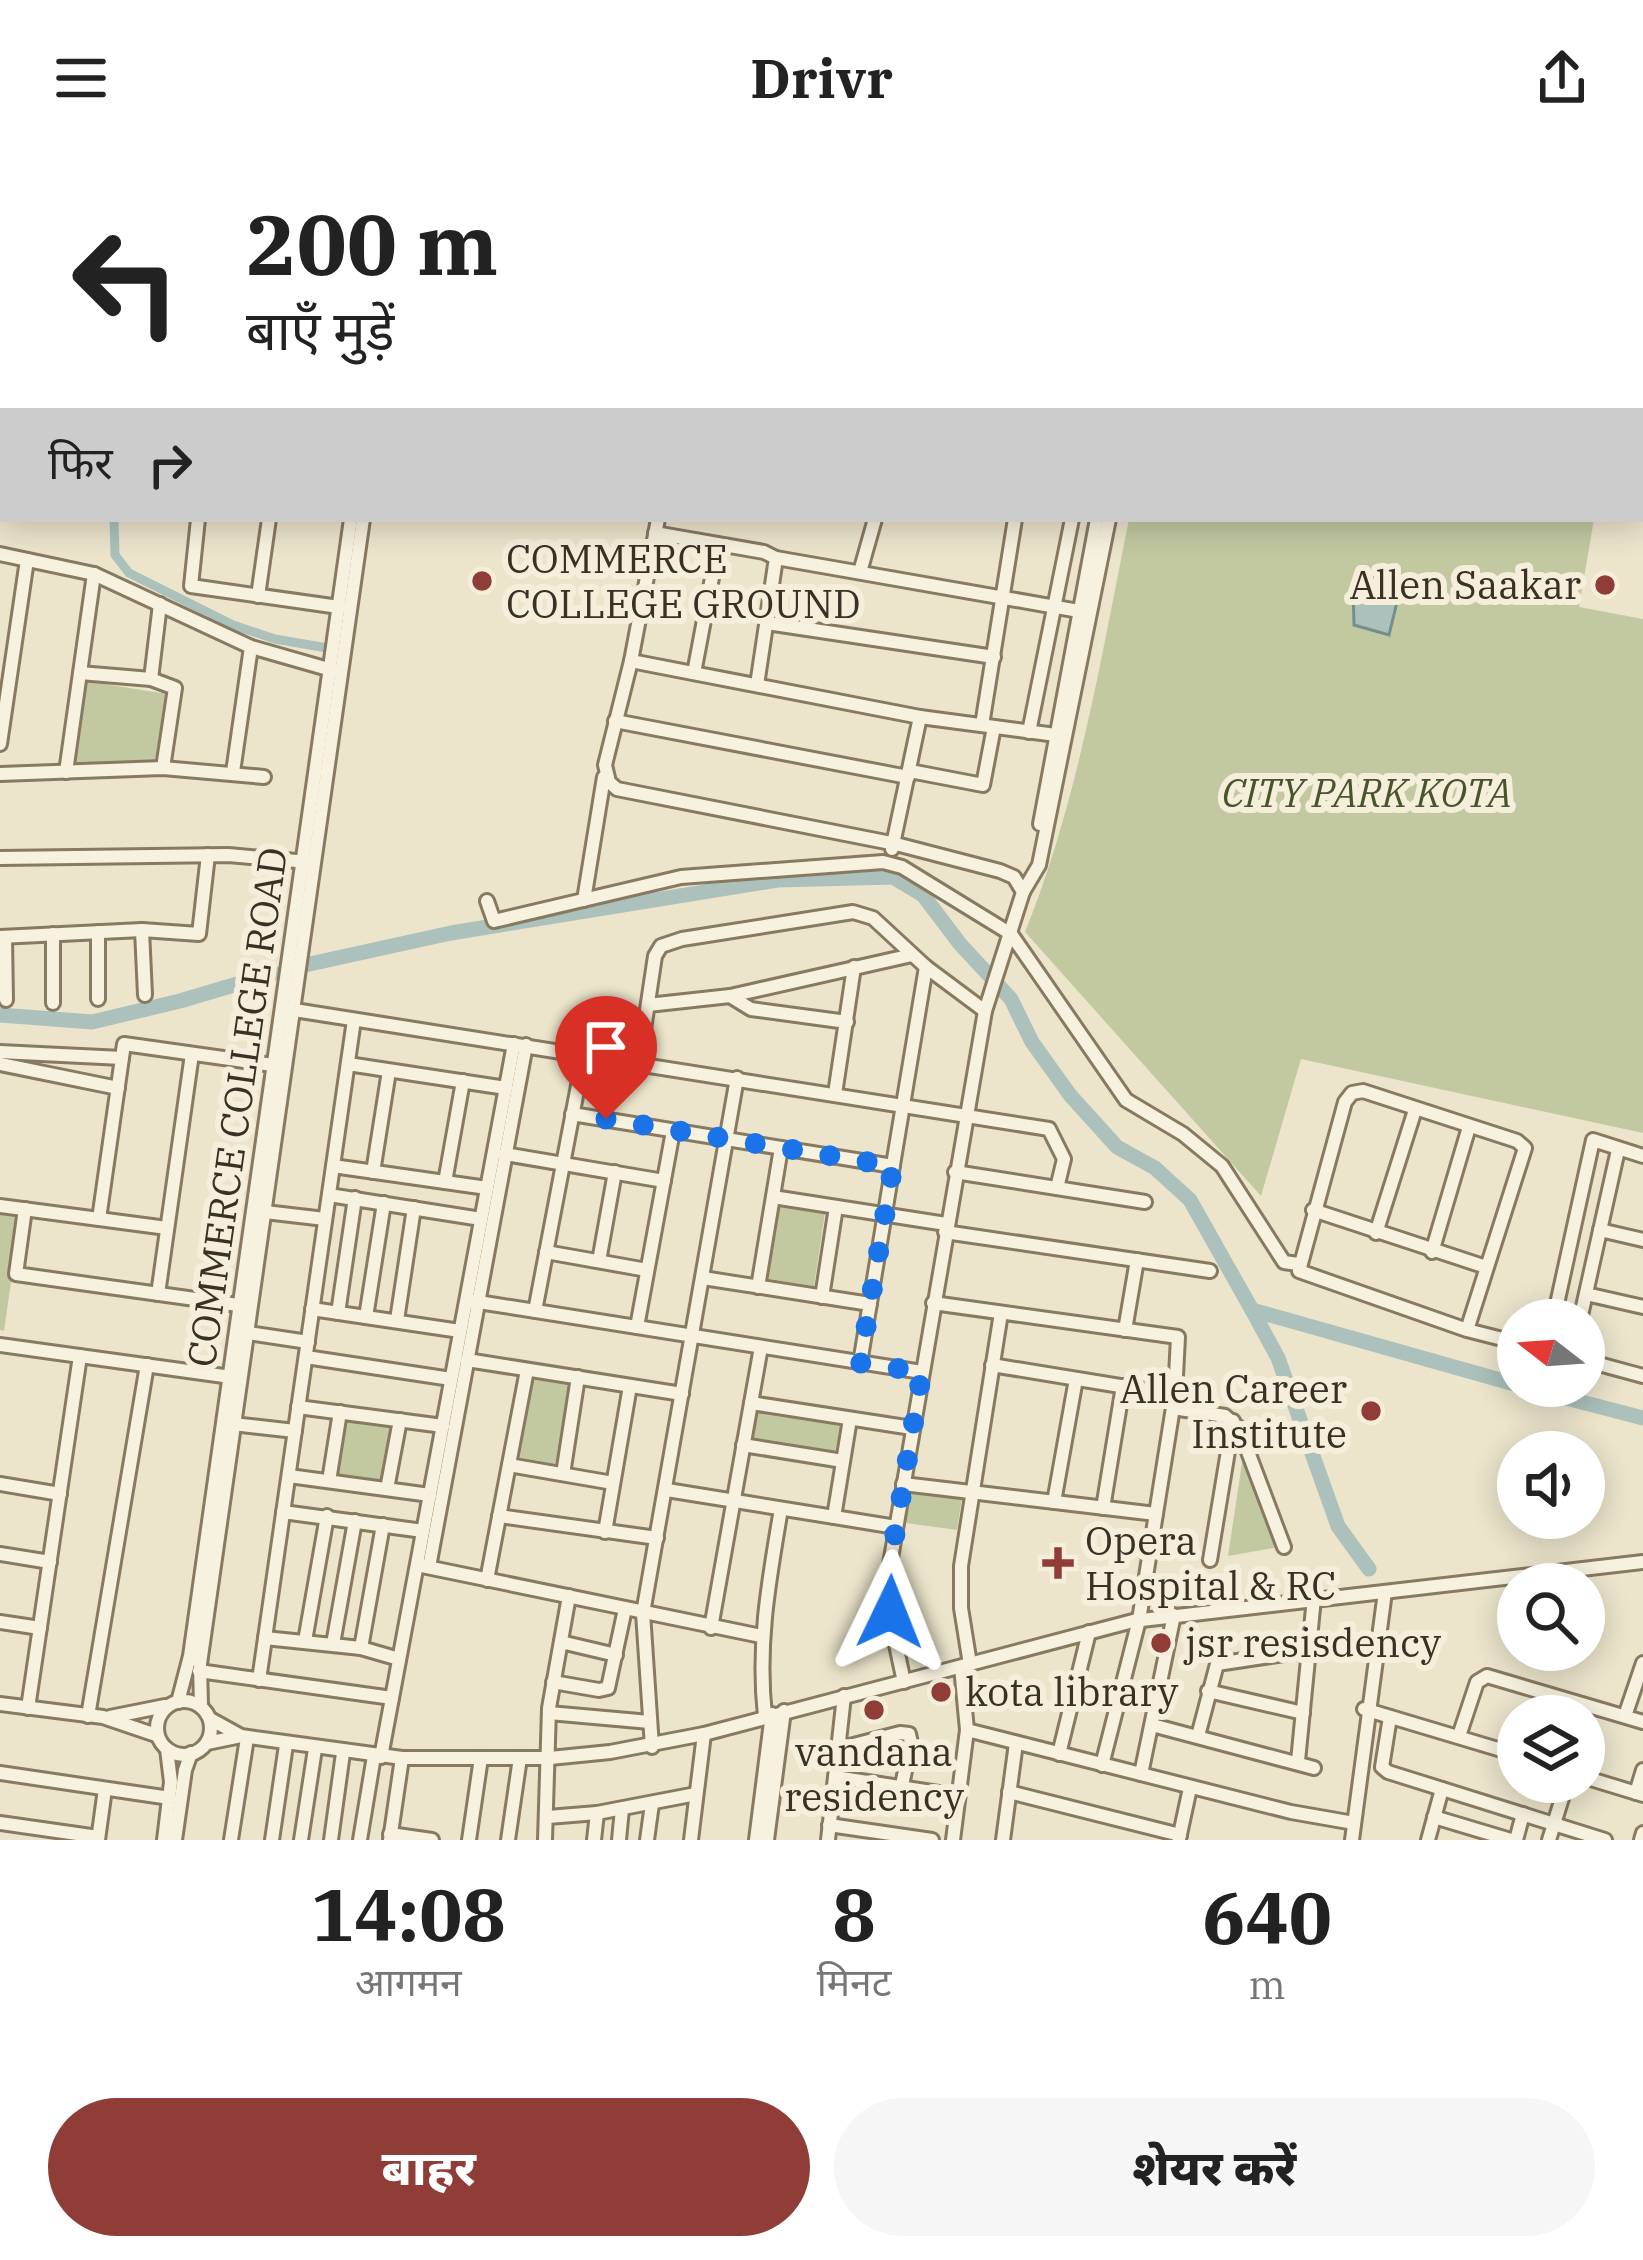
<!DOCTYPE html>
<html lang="hi">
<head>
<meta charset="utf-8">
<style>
	body { margin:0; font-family:"IBM Plex Serif","Noto Sans Devanagari",serif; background:#f6f6f6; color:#222; height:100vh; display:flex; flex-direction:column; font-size:45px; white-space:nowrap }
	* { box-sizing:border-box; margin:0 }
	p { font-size:39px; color:#767676 }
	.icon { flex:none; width:66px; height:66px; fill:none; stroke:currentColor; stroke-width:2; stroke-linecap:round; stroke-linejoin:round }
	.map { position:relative; height:1684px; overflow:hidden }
	.side { display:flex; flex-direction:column; background:#fff; flex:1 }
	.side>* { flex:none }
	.hud { position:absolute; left:0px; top:0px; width:1644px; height:366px; box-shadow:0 6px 30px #0003; background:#fff; color:#222; overflow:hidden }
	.needle { width:78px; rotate:287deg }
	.buttons { position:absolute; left:1497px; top:1143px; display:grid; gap:24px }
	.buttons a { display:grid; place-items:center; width:108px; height:108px; border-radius:50%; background:#fff; box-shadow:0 6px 30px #0003; font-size:60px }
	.pin { position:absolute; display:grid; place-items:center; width:102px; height:102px; color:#fff; margin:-123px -51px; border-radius:50% 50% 50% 0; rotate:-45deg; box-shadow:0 0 12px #0007 }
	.pin .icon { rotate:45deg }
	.me { position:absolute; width:132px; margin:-66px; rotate:2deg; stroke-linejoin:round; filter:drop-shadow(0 0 9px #0008) }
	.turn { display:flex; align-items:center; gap:42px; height:252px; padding:0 48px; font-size:54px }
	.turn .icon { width:156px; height:156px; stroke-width:2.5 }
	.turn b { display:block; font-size:84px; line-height:102px }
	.then { display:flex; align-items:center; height:114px; padding:0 48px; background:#0003; gap:24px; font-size:45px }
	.eta { display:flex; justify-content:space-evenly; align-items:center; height:204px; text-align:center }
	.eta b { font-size:72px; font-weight:800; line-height:84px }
	.cta { display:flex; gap:24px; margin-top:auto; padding:24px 48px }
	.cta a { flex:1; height:138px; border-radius:72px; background:#913d37; color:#fff; font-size:48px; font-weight:800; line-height:138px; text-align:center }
	.cta a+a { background:#f6f6f6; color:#222 }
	header { display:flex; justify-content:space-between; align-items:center; height:156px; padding:0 48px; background:#fff; font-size:54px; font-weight:800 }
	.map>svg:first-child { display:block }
	.green { fill:#c2c9a1 }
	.water { fill:#acc1bc; stroke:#738f8a; stroke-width:3 }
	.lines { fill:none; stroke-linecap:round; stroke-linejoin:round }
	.canal { stroke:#acc1bc; stroke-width:9 }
	.river { stroke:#acc1bc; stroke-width:15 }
	.minor-casing { stroke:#887961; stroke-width:18 }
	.major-casing { stroke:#564735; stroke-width:21 }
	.minor { stroke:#f7f1df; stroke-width:12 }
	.major { stroke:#eadba9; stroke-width:15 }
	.major-bridge-casing { stroke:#564735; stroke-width:21; stroke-linecap:butt }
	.major-bridge { stroke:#eadba9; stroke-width:15 }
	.route { stroke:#1a73e8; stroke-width:21; stroke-dasharray:0 37.8 }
	.poi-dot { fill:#913d37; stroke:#f4eedb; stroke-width:4.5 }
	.labels { text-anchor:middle; stroke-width:12; stroke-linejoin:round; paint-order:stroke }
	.poi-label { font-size:39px; fill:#3a3023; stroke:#f4eedb; text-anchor:start }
	.park-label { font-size:39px; font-style:italic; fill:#47542c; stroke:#f4eedb }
	.street-label { font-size:39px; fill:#3a3023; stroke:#f4eedb }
</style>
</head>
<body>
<header><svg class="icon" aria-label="menu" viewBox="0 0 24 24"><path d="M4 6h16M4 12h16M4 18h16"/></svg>Drivr<svg class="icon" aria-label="share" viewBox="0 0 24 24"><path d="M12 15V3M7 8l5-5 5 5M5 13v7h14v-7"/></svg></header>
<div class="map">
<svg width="1643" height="1684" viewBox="0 0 1643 1684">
	<rect width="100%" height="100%" fill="#ece5cc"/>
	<g class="green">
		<path d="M1129,363H1594L1579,451L1643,463V977L1301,903L1261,1040L1025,776C1078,645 1101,502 1129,363Z"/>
		<polygon points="85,525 167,538 159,606 75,608"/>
		<polygon points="778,1051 825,1057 814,1130 768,1123"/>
		<polygon points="0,1054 21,1057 4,1175 0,1174"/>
		<polygon points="533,1219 572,1226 559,1311 515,1303"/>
		<polygon points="758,1254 840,1269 835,1298 752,1283"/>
		<polygon points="343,1260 395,1268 386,1328 334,1321"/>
		<polygon points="1244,1294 1279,1391 1228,1400"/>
		<polygon points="911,1334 962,1341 957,1374 906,1367"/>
	</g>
	<polygon class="water" points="1373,422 1393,431 1398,442 1389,479 1354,469 1353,430"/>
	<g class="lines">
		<g class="canal">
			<polyline points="27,0 29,3"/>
			<polyline points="114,363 115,399 129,417 233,469 275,483 333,493"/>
		</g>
		<g class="river">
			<polyline points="305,809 451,777 778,724 893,721 923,739 960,788 1011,843 1032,886 1070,939 1117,991 1155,1012 1190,1044 1252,1154 1518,1229"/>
			<polyline points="0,859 92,866 180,845 274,817"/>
			<polyline points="1252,1154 1278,1202 1338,1370 1369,1413"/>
			<polyline points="1520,1230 1643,1262"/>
		</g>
		<defs>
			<g id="minor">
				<polyline points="225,0 241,3"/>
				<polyline points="347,0 363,3"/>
				<polyline points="503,0 519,3"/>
				<polyline points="569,0 585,3"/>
				<polyline points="1003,0 1023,3"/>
				<polyline points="1556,0 1572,3"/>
				<polyline points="815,3 816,0"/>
				<polyline points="1182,3 1183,0"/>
				<polyline points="1192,3 1192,0"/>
				<polyline points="1641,16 1643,17"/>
				<polyline points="0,24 3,30"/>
				<polyline points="0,60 3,58"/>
				<polyline points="0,132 3,133"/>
				<polyline points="0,189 3,189"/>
				<polyline points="1641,215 1643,215"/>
				<polyline points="1641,246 1643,247"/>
				<polyline points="0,259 3,260"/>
				<polyline points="1641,265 1643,266"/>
				<polyline points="198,363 191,430 339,451"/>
				<polyline points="658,363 631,505 605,609 609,626 617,633 896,688 1000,715 1014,721 1023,736 985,855 889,1414 889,1456 904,1526"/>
				<polyline points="655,377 764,396 776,402 757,529"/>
				<polyline points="0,398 94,418 251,491 335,515"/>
				<polyline points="776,402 1079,455"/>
				<polyline points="860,416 875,363"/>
				<polyline points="258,440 269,363"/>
				<polyline points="767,467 994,501"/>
				<polyline points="631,505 920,561 892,693"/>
				<polyline points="80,517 151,523 175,532 163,612"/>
				<polyline points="694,517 718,390"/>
				<polyline points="151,523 160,448"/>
				<polyline points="920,561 1056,579"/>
				<polyline points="615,565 908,621"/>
				<polyline points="982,569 1015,363"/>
				<polyline points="1029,576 1072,363"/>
				<polyline points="0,588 27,404"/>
				<polyline points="910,615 983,629 994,571"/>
				<polyline points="66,616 94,418"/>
				<polyline points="233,616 251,491"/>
				<polyline points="0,618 163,612 264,621"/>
				<polyline points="1040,668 1097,363"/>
				<polyline points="0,702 228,699 308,706"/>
				<polyline points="1023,736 1039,709 1109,363"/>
				<polyline points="584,744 604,621"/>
				<polyline points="487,745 494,765 681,721 883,706 902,711 1011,778 1126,944 1183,978 1222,1010 1284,1106 1298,1108"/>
				<polyline points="142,774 145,839"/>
				<polyline points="53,778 53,847"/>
				<polyline points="0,781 142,774 199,778 208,699"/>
				<polyline points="5,781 6,844"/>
				<polyline points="730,840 751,853 847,866"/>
				<polyline points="98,843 98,776"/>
				<polyline points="648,849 730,840 912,799"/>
				<polyline points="288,853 1049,973 1064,1003 1057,1032"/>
				<polyline points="0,896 122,902"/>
				<polyline points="639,907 655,800 661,790 682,783 853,756 873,762 926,811 985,855"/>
				<polyline points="0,908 118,932"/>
				<polyline points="348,908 506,932"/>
				<polyline points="835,938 854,811"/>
				<polyline points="572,958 893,1010"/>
				<polyline points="505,998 664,1025"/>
				<polyline points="333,1010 487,1032"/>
				<polyline points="373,1016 389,915"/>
				<polyline points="955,1016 1145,1046"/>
				<polyline points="445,1026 463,925"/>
				<polyline points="329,1039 481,1063"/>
				<polyline points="773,1041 946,1068"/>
				<polyline points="0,1050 167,1072"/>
				<polyline points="25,1053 16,1118 238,1149"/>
				<polyline points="1313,1054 1486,1111"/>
				<polyline points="265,1056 325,1063"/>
				<polyline points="99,1063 124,888 273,909"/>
				<polyline points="1600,1074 1643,1084"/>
				<polyline points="945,1076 1210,1115"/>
				<polyline points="1376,1077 1415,954"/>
				<polyline points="546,1096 647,1114"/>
				<polyline points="1432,1096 1469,971"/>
				<polyline points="599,1105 615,1016"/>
				<polyline points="703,1122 870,1148"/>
				<polyline points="758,1131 781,992"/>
				<polyline points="158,1138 192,898"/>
				<polyline points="1586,1138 1643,1151"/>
				<polyline points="822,1141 836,1051"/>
				<polyline points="472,1145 922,1216"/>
				<polyline points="933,1147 1178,1181 1175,1239 1139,1464 1102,1609"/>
				<polyline points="1557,1148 1593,984 1643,1000"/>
				<polyline points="312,1153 460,1175"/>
				<polyline points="535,1155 584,898"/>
				<polyline points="338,1157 355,1042"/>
				<polyline points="366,1161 384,1047"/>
				<polyline points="397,1164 414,1052"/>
				<polyline points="1580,1164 1618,994"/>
				<polyline points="637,1171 673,975"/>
				<polyline points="1125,1174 1137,1104"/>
				<polyline points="1467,1174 1525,992 1517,985 1363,935 1352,937 1345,946 1299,1115 1467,1174 1518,1187"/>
				<polyline points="242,1176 308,1186"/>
				<polyline points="0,1189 231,1221"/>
				<polyline points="306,1201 451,1223"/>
				<polyline points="467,1204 682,1238"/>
				<polyline points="1584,1204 1643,1220"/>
				<polyline points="860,1207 926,811"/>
				<polyline points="992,1209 1175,1239"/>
				<polyline points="751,1247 912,1272"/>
				<polyline points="298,1251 443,1270"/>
				<polyline points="1173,1252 1225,1260 1239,1272 1284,1391"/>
				<polyline points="233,1268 295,1275"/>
				<polyline points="743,1289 843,1305"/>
				<polyline points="509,1309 613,1327"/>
				<polyline points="563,1318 578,1221"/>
				<polyline points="289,1320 430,1339"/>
				<polyline points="329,1325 340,1256"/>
				<polyline points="0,1328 60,1338"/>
				<polyline points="903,1328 1156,1358"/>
				<polyline points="387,1333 400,1264"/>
				<polyline points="667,1334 896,1371"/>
				<polyline points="1054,1346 1076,1223"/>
				<polyline points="1103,1352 1123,1230"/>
				<polyline points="283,1356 423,1375"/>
				<polyline points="499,1360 657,1382"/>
				<polyline points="834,1361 850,1263"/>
				<polyline points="605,1376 630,1230"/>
				<polyline points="0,1398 50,1406"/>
				<polyline points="1210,1404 1233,1265"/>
				<polyline points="422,1410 761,1480"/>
				<polyline points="429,1411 526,889"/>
				<polyline points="487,1424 527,1214"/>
				<polyline points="0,1466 40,1472"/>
				<polyline points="711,1472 761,1191"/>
				<polyline points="265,1482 361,1492 399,1503"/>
				<polyline points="305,1485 327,1360"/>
				<polyline points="561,1486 616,1499"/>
				<polyline points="333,1488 355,1365"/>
				<polyline points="361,1492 383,1369"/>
				<polyline points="970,1508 961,1452 961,1410 1001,1157"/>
				<polyline points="199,1515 392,1542"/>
				<polyline points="259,1524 354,864"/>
				<polyline points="553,1526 599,1534 608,1532 625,1453"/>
				<polyline points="1208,1535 1303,1557"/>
				<circle cx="184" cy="1572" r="27"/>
				<polyline points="178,1546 190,1500 351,363"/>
				<polyline points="0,1548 103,1561 156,1579"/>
				<polyline points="201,1550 200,1508 363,363"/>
				<polyline points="28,1552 80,1200"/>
				<polyline points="1364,1553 1518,1599"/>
				<polyline points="549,1557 650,1566"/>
				<polyline points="88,1560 147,1209"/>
				<path d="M765,1560C757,1488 769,1424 781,1353"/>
				<polyline points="1625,1560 1643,1507"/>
				<polyline points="110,1561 165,1550"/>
				<polyline points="1390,1561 1382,1611 1388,1616 1605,1684"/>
				<polyline points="212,1564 241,1580 402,1602 550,1602 610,1596 704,1578 1133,1465 1643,1406"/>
				<polyline points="1152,1569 1314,1612"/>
				<polyline points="967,1574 1291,1656 1354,1667"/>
				<polyline points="1198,1580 1217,1508 1311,1494"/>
				<polyline points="1459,1580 1477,1526 1487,1520 1643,1566"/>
				<polyline points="207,1587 241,1580"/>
				<polyline points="652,1591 643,1457 737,922"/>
				<polyline points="838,1593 900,1577 909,1578 911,1587 902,1629"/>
				<polyline points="1059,1598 1089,1476"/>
				<polyline points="381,1601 514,888"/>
				<polyline points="1298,1605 1314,1442"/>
				<polyline points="0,1617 170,1642"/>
				<polyline points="1141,1618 1174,1459"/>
				<polyline points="835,1621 958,1640"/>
				<polyline points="1584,1621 1643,1639"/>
				<polyline points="1009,1636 1180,1679"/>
				<polyline points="1636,1637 1643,1614"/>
				<polyline points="548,1661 597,1657 696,1638"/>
				<polyline points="1434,1661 1511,1684"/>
				<polyline points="0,1667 98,1681"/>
				<polyline points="829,1669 932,1684"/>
				<polyline points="390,1678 432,1684"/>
				<polyline points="1179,1683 1190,1632"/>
				<polyline points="98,1684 105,1633"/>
				<polyline points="164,1684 171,1626 167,1593"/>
				<polyline points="175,1684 185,1614 191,1597"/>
				<polyline points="231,1684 247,1582"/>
				<polyline points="272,1684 286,1589"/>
				<polyline points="301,1684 315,1593"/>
				<polyline points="331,1684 343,1597"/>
				<polyline points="360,1684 374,1600"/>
				<polyline points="390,1684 402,1602"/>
				<polyline points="469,1684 481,1602"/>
				<polyline points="508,1684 520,1602"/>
				<polyline points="545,1684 549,1552 569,1440"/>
				<polyline points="594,1684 597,1657"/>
				<polyline points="619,1684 622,1653"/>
				<polyline points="647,1684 652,1648"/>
				<polyline points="691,1684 704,1578"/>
				<polyline points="756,1684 772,1558"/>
				<polyline points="767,1684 784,1555"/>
				<polyline points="828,1684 844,1540"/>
				<polyline points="953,1684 967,1574 961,1511"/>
				<polyline points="1003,1684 1016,1587"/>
				<polyline points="1352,1684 1385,1436"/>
				<polyline points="1428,1684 1442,1633"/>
				<polyline points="1516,1684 1523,1658"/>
				<polyline points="1549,1684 1567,1626"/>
				<polyline points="1641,1684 1643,1677"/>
			</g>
			<g id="major">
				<polyline points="456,0 472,3"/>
				<polyline points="1641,223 1643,223"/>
				<polyline points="1641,235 1643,236"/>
			</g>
		</defs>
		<use href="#minor" class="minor-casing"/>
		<use href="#major" class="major-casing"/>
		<use href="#minor" class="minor"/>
		<use href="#major" class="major"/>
		<defs>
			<polyline id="major-bridge" points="399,0 415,3"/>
		</defs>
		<use href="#major-bridge" class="major-bridge-casing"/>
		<use href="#major-bridge" class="major-bridge"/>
	</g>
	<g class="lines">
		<polyline class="route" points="606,963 893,1010 860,1207 922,1216 889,1414 890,1456"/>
	</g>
	<g class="poi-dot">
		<circle cx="482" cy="425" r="12"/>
		<circle cx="1605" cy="429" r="12"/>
		<circle cx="1371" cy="1255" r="12"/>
		<path d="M1052 1389h12v12h12v12h-12v12h-12v-12h-12v-12h12z"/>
		<circle cx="1161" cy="1487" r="12"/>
		<circle cx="941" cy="1536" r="12"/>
		<circle cx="874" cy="1554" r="12"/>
	</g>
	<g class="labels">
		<g class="poi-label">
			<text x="506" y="417">COMMERCE<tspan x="506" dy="45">COLLEGE GROUND</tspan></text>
			<text x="1581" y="443" text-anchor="end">Allen Saakar</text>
			<text x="1347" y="1247" text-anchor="end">Allen Career<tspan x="1347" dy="45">Institute</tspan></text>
			<text x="1085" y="1399">Opera<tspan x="1085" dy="45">Hospital &amp; RC</tspan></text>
			<text x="1185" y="1501">jsr resisdency</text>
			<text x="965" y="1550">kota library</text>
			<text x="874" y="1610" text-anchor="middle">vandana<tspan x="874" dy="45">residency</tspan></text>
		</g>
		<g class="park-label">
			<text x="1367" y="651">CITY PARK KOTA</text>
		</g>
		<g class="street-label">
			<text transform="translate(237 951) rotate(-82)" y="14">COMMERCE COLLEGE ROAD</text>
		</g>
	</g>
</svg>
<div class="buttons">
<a><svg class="needle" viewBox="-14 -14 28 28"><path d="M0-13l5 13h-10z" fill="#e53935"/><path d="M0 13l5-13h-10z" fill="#767676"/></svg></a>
<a><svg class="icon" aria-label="sound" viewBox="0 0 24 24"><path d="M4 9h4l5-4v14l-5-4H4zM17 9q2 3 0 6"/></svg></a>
<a><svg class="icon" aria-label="search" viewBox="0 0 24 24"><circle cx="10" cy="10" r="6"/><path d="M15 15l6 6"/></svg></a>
<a><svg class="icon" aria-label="layers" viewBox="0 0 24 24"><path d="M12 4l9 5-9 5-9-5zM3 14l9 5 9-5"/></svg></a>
</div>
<div class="pin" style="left:606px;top:963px;background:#d93025"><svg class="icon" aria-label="arrive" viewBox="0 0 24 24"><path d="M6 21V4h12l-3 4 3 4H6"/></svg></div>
<svg class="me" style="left:890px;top:1456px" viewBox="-20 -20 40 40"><path d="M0-17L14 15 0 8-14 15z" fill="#1a73e8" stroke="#fff" stroke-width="4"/></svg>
<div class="hud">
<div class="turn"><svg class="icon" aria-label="left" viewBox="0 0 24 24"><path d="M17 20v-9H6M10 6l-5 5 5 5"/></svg><div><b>200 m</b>बाएँ मुड़ें</div></div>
<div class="then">फिर<svg class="icon" aria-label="right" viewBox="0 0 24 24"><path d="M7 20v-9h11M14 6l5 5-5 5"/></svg></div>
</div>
</div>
<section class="side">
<div class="eta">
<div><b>14:08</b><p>आगमन</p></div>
<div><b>8</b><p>मिनट</p></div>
<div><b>640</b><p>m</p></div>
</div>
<div class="cta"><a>बाहर</a><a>शेयर करें</a></div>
</section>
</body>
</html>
